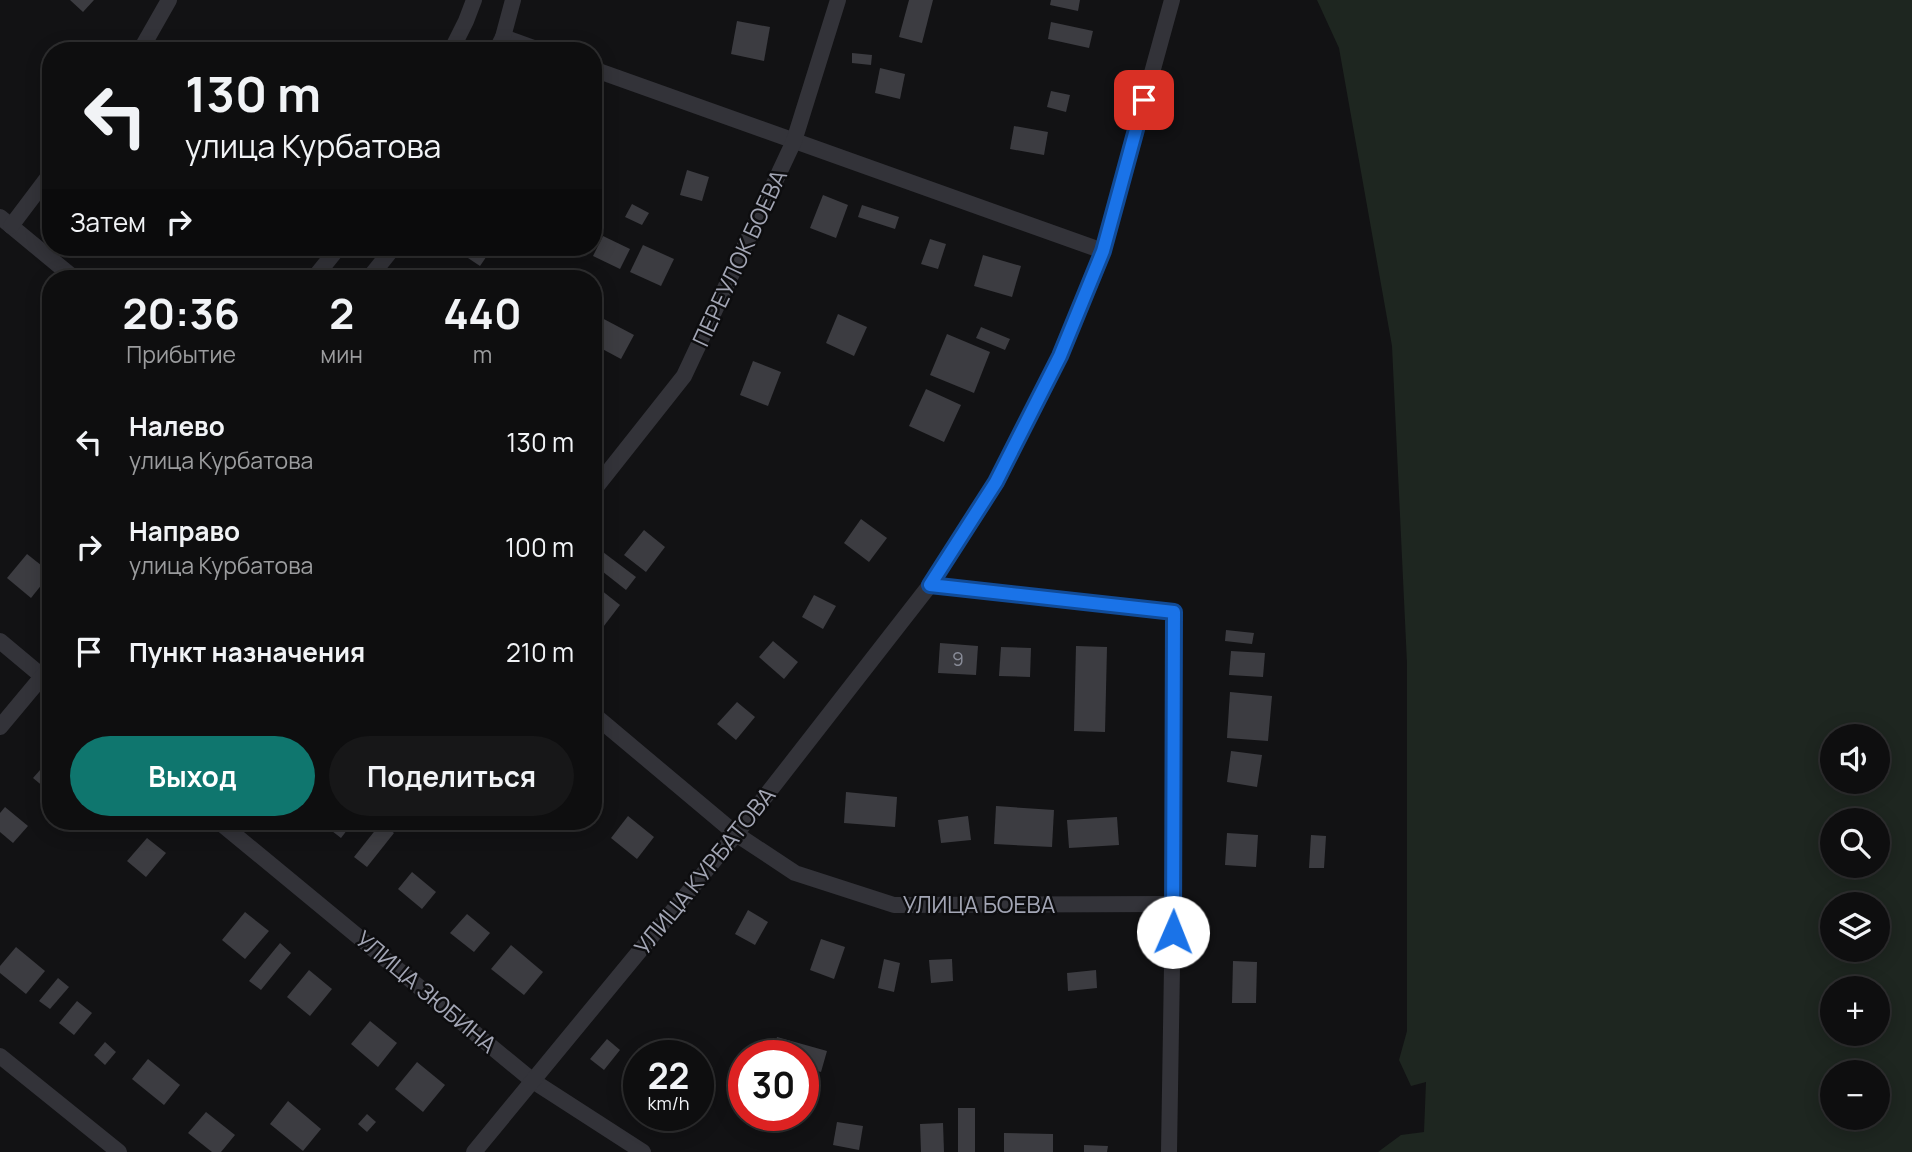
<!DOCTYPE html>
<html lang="ru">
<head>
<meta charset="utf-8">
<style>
	body { margin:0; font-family:Manrope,sans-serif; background:#171718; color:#f1f3f6; height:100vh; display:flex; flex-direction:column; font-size:26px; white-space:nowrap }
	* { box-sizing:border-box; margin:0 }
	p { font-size:23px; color:#9b9c9e }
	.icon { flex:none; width:38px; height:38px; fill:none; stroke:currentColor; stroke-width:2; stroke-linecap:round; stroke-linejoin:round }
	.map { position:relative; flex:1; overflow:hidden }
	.details { position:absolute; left:42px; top:270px; width:560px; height:560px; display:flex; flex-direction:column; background:#0e0e0f; border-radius:28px; box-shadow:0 4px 18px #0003,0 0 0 2px #2e2e2f }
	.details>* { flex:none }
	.top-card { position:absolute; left:42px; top:42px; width:560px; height:214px; border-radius:28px; box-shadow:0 4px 18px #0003,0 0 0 2px #2e2e2f; background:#0e0e0f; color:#f1f3f6; overflow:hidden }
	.tools { position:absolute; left:1820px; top:724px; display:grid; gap:14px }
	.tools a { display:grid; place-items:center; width:70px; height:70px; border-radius:50%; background:#0e0e0f; box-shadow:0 4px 18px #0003,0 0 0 2px #2e2e2f; font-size:35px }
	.speed { position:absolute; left:623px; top:1040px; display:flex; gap:14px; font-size:35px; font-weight:700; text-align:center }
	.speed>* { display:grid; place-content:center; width:91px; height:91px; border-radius:50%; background:#0e0e0f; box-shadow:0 4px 18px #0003,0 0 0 2px #2e2e2f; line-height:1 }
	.speed small { font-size:18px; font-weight:400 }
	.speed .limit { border:10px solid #d22; background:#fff; color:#111 }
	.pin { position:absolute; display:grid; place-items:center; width:60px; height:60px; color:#fff; margin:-30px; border-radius:14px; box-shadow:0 4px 10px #0006 }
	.me { position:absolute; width:77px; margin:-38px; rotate:1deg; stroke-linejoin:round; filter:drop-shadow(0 0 5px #0008) }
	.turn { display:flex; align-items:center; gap:24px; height:147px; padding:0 28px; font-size:32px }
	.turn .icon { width:91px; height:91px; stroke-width:2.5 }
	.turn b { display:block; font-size:49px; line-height:60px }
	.then { display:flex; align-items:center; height:66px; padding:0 28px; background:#0003; gap:14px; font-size:26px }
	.eta { display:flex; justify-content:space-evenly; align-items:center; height:119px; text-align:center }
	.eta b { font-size:42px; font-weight:700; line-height:49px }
	.primary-button { display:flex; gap:14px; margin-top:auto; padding:14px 28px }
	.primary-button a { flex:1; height:80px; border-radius:42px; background:#0f766e; color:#fff; font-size:28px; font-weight:700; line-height:80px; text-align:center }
	.primary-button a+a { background:#171718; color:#f1f3f6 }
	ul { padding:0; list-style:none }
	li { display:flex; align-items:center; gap:21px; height:105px; padding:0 28px }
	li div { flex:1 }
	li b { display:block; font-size:26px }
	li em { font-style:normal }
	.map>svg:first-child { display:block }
	.green { fill:#1e2620; fill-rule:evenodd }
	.building { fill:#3c3c41 }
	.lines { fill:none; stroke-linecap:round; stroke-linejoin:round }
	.minor { stroke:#333339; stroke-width:16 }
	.route-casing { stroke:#114b97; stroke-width:18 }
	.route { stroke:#1a73e8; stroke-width:12 }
	.labels { text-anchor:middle; stroke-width:5; stroke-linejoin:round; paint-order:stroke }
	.number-label { font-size:19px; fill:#898c98 }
	.street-label { font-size:23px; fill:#a3a6b5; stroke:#0d0d0f }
</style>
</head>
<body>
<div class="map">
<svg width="1912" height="1152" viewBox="0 0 1912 1152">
	<rect width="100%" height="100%" fill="#121214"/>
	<path class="green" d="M1317,0H1912V1152H1378L1401,1135L1424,1132L1426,1082L1411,1086L1399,1060L1407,1031V663L1392,346L1339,48ZM1832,737H1878V782H1832ZM1832,821H1878V866H1832ZM1832,905H1878V950H1832ZM1832,989H1878V1034H1832ZM1832,1073H1878V1118H1832Z"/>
	<g class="building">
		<polygon points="70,0 94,0 83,12"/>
		<polygon points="909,0 933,0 922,43 899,37"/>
		<polygon points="1051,0 1080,0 1078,11 1050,5"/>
		<polygon points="737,21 770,27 764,61 731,54"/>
		<polygon points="1051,22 1093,31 1089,48 1048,39"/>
		<polygon points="852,53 872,55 871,65 852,63"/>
		<polygon points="880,68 905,74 900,99 875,93"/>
		<polygon points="1051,91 1070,95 1066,112 1047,107"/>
		<polygon points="1014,126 1048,132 1044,155 1010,149"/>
		<polygon points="687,170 709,177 702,201 680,195"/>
		<polygon points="823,195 848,205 836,238 810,228"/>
		<polygon points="632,204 649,213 642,225 625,217"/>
		<polygon points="862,205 899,217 895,229 858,217"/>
		<polygon points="603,236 630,249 620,269 593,256"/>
		<polygon points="930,239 946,244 938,269 921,264"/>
		<polygon points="643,245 674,259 661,286 630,272"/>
		<polygon points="463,247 493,247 480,266 459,252"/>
		<polygon points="983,255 1021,266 1012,297 974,286"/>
		<polygon points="838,314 867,327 854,356 826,343"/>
		<polygon points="600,317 634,335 621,359 593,344 593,329"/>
		<polygon points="981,327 1010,339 1005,350 976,338"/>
		<polygon points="947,334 990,352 974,393 930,375"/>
		<polygon points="753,361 781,372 768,406 740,395"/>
		<polygon points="926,389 961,405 944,442 909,426"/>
		<polygon points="861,519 887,538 869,562 844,543"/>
		<polygon points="644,530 665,547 646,572 624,555"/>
		<polygon points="599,549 636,577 626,590 593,564 593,556"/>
		<polygon points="27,554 51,573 31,598 7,578"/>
		<polygon points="596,586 620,605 597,635 593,632 593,589"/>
		<polygon points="814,595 836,606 823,629 802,617"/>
		<polygon points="1226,630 1254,633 1252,644 1225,641"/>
		<polygon points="773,641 798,662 784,679 759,657"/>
		<polygon points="940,643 978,646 976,675 938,673"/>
		<polygon points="1076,646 1107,647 1105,732 1074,731"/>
		<polygon points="1001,647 1031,648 1030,677 999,676"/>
		<polygon points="1231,651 1265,653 1263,677 1229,675"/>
		<polygon points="1230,692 1272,696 1268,741 1227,738"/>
		<polygon points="737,702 755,717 736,740 717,724"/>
		<polygon points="1231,751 1262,755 1257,787 1227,782"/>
		<polygon points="48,761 51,763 51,793 33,778"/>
		<polygon points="846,792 897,797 895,827 844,823"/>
		<polygon points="996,806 1054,810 1052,847 994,844"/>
		<polygon points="5,807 28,826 13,843 0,832 0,813"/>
		<polygon points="628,816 654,837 637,859 611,838"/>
		<polygon points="968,816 971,840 941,843 938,820"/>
		<polygon points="1117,817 1119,845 1069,848 1067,820"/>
		<polygon points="319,821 354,821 341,838"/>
		<polygon points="381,823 394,833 367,867 354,857"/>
		<polygon points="1227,833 1258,835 1256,867 1225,865"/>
		<polygon points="1311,835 1326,836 1324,868 1309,868"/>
		<polygon points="147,838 166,853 146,877 127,861"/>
		<polygon points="412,872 436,892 422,909 398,889"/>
		<polygon points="748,910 768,922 755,945 735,934"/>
		<polygon points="245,912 269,931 245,959 222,940"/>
		<polygon points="467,914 490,933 474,952 450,933"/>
		<polygon points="821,939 845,947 834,979 810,970"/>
		<polygon points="280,943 291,953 261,990 249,981"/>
		<polygon points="511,945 543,972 524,995 491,969"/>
		<polygon points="16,947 45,971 26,994 0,973 0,966"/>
		<polygon points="884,959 900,963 894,992 878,988"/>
		<polygon points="952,959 953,981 931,983 929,960"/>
		<polygon points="1233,961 1257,962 1256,1003 1232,1003"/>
		<polygon points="309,970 332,989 310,1016 287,997"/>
		<polygon points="1096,970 1097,988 1068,991 1067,973"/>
		<polygon points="58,978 69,987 50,1009 39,1001"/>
		<polygon points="77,1001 92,1013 74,1035 59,1023"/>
		<polygon points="370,1021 397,1043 378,1067 351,1044"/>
		<polygon points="777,1037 827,1051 821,1072 803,1067 803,1055 773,1055"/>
		<polygon points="607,1039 620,1050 604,1070 590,1059"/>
		<polygon points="105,1042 116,1052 105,1065 94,1055"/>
		<polygon points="639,1048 653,1055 639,1055 639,1078 626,1071"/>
		<polygon points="148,1059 180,1085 164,1105 132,1079"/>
		<polygon points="417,1062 445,1085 423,1112 395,1089"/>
		<polygon points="698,1084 709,1086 706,1104 698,1102"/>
		<polygon points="288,1101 321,1129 303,1151 270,1124"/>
		<rect x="958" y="1108" width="17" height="44"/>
		<polygon points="206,1112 235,1135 221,1152 212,1152 188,1133"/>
		<polygon points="367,1114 376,1122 367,1132 358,1124"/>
		<polygon points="837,1122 863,1126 859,1150 833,1145"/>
		<polygon points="943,1123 944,1152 921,1152 920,1124"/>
		<polygon points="1004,1133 1053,1134 1053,1152 1004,1152"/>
		<polygon points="1084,1145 1108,1146 1107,1152 1084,1152"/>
	</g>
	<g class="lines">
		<g class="minor">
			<polyline points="503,37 542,51"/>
			<polyline points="140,51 169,0"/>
			<polyline points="451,51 466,21 474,0"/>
			<polyline points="496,51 503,37 513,0"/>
			<polyline points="593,69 1103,251"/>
			<polyline points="0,217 74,278"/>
			<polyline points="11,226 51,173"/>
			<polyline points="314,278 339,247"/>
			<polyline points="369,278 394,247"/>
			<polyline points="593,491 684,376 794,141 838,0"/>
			<polyline points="930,585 1174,612 1173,904 1169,1152"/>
			<polyline points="0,641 49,682"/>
			<polyline points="593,714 736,834 795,873 894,905 1173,904"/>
			<polyline points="0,727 51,666"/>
			<polyline points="218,821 533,1081 643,1152"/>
			<polyline points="0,1056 119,1152"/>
			<polyline points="474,1152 736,834 930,585 996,483 1060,356 1103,251 1172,0"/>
		</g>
	</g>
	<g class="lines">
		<defs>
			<polyline id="route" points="1144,100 1103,251 1060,356 996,482 930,585 1174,612 1173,932"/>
		</defs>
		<use href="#route" class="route-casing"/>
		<use href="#route" class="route"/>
	</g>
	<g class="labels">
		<g class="number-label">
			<text x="958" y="666">9</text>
		</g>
		<g class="street-label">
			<text transform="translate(740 258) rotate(-65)" y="8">ПЕРЕУЛОК БОЕВА</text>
			<text transform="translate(705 871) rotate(-51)" y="8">УЛИЦА КУРБАТОВА</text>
			<text x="979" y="913">УЛИЦА БОЕВА</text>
			<text transform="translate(426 992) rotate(40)" y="8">УЛИЦА ЗЮБИНА</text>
		</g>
	</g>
</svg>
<div class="tools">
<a><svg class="icon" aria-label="sound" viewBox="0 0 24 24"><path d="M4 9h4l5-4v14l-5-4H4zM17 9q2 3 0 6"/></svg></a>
<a><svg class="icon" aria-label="search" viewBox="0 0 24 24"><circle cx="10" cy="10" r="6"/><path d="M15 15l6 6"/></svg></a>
<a><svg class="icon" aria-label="layers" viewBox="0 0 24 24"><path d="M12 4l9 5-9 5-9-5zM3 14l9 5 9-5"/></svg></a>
<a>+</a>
<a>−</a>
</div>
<div class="speed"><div>22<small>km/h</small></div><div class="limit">30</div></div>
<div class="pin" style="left:1144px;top:100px;background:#d93025"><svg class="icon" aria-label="arrive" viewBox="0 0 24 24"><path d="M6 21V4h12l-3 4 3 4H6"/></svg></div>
<svg class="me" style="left:1173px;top:932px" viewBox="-20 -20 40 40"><circle r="19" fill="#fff"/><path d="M0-13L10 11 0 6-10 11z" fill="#1a73e8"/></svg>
<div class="top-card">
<div class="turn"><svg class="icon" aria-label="left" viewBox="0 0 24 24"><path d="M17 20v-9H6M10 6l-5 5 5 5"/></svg><div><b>130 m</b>улица Курбатова</div></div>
<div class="then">Затем<svg class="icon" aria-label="right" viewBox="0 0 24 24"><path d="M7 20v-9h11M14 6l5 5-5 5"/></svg></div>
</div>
<section class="details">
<div class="eta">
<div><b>20:36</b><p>Прибытие</p></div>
<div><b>2</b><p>мин</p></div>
<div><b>440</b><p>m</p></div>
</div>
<ul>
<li><svg class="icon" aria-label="left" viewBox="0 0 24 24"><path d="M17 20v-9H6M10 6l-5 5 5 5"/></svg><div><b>Налево</b><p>улица Курбатова</p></div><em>130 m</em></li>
<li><svg class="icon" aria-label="right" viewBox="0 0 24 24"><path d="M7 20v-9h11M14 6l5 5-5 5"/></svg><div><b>Направо</b><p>улица Курбатова</p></div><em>100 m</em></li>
<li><svg class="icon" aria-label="arrive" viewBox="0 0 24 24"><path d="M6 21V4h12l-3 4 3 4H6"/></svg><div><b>Пункт назначения</b></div><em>210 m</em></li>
</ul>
<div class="primary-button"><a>Выход</a><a>Поделиться</a></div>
</section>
</div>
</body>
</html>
